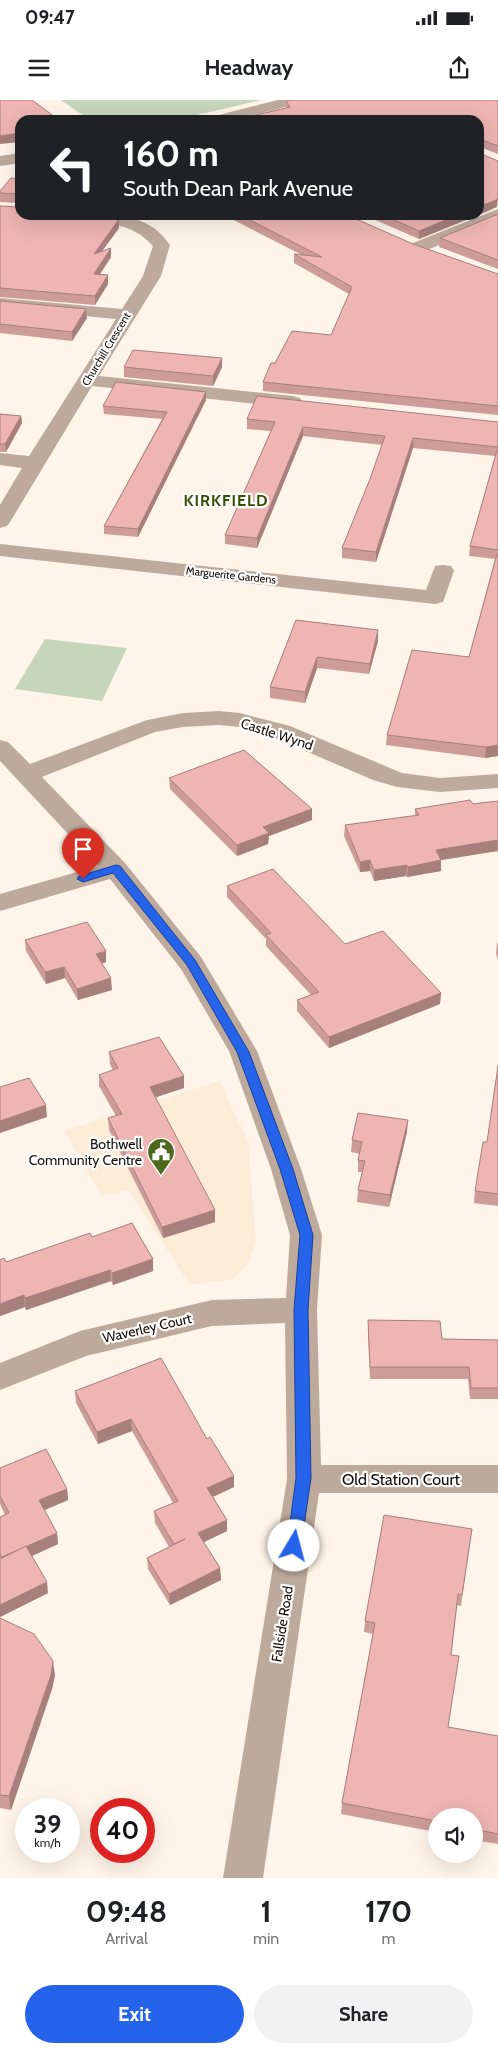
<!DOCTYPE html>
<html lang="en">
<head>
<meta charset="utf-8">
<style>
	body { margin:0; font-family:Cabin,sans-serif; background:#f2f2f2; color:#202124; height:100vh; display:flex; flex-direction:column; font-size:19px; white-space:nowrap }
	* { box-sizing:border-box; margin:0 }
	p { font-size:16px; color:#757577 }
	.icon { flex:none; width:28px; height:28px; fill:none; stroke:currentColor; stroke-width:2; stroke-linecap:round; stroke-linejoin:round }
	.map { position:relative; height:1778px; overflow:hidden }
	.panel { display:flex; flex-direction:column; background:#fff; flex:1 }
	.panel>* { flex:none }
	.banner { position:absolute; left:15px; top:15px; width:469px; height:105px; border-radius:15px; box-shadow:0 5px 20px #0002; background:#202124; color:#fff; overflow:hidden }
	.buttons { position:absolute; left:428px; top:1708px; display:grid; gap:10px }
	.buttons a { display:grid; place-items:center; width:55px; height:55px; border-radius:50%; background:#fff; box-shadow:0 5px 20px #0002; font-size:25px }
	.speed { position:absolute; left:15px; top:1698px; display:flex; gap:10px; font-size:25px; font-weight:700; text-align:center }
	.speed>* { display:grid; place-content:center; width:65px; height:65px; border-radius:50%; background:#fff; box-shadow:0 5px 20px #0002; line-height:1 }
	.speed small { font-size:12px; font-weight:400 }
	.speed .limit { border:8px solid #d22; background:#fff; color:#111 }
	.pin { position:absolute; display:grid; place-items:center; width:42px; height:42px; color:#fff; margin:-51px -21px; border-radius:50% 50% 50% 0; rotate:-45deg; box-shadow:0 0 5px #0007 }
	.pin .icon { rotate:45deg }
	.me { position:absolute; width:55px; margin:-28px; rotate:8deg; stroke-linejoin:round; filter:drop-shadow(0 0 4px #0008) }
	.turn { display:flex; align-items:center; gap:18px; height:105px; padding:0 25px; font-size:22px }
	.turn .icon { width:65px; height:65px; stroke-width:2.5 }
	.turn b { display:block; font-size:35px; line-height:42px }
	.eta { display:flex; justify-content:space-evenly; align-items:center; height:85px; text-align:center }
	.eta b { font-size:30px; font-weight:800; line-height:35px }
	.button { display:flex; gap:10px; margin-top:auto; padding:10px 25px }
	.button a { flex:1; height:58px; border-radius:30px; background:#2563eb; color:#fff; font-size:20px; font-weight:800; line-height:58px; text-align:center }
	.button a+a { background:#f2f2f2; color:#202124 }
	.status { display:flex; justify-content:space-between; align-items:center; height:35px; padding:0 25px; background:#fff; direction:ltr }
	.status svg { height:14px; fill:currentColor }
	header { display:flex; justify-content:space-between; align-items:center; height:65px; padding:0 25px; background:#fff; font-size:22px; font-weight:800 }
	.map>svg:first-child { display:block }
	.built { fill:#fcebd6 }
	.green { fill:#c6d6ba }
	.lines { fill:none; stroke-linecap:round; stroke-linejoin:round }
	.minor { fill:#beaa9d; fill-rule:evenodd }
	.wall { fill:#cd9c99 }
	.shaded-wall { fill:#a77f7d }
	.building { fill:#eeb5b2; stroke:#a77f7d }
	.route { fill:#2563eb; stroke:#184099 }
	.labels { text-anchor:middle; stroke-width:4.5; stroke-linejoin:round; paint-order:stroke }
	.far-street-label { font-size:11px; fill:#160e05; stroke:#fff }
	.street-label { font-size:14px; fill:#160e05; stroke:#fff }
	.poi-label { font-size:14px; fill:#160e05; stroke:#fff; text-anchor:end }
	.far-district-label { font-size:16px; font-weight:bold; letter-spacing:1px; fill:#354e03; stroke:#fff }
	.near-street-label { font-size:16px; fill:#160e05; stroke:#fff }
</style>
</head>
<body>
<div class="status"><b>09:47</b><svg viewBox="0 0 49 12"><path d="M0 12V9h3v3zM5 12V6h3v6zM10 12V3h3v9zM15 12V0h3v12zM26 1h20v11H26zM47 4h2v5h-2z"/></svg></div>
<header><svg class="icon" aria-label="menu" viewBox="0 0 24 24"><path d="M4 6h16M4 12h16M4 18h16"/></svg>Headway<svg class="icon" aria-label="share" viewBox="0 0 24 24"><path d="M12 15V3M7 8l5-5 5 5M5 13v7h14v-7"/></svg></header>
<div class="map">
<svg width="498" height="1778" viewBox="0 0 498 1778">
	<rect width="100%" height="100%" fill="#fef4e9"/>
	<polygon class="built" points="219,981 248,1042 256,1143 246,1166 233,1179 190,1185 128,1090 102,1096 65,1031"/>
	<g class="green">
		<polygon points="61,0 261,0 175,20 90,20"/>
		<polygon points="45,539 127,548 102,601 15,589"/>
	</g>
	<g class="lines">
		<g class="minor">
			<polygon points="278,0 303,0 301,3 234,20 208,20 211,17"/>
			<polygon points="20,53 20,63 0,66 0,56"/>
			<polygon points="498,109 498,120 425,151 413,151 411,147 413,143"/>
			<path d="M79,115C114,115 148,112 170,145L161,176L99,276L293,296L300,298L303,302L300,306L293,308L92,286L10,422L7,426L0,428V405L22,368L0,365V353L29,356L116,219L0,208V198L122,209L143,176L153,146C130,121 110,126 81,118Z"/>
			<polygon points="0,444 426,490 435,466 443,465 451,466 454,471 443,502 435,504 0,456"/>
			<polygon points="219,611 240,613 290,626 402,673 440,678 498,674 498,688 440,692 397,687 373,680 273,637 240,627 219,625 183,627 155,632 42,677 125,763 201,857 257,951 301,1069 322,1135 317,1210 321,1365 498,1365 498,1393 319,1393 263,1778 223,1778 287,1379 285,1223 212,1226 86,1256 0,1290 0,1263 80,1231 212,1200 286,1198 290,1135 271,1069 229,951 181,869 110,779 0,811 0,794 98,766 0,661 0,640 8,642 30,664 147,620 183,613"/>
		</g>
	</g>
	<g class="wall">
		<polygon points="498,0 498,54 480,47 286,8 286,1"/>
		<polygon points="20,79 20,103 0,102 0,91"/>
		<polygon points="0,106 119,119 119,128 102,151 111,157 100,174 108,175 108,184 95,205 0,197"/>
		<polygon points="498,114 498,169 439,147 440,138"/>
		<polygon points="224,115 347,115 413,144 498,174 498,315 263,291 263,282 275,263 331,235 349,194 294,163 294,154 302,155"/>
		<polygon points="364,115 478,115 419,139"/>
		<polygon points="0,201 87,218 72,241 0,233"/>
		<polygon points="124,267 222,267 213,286 124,277"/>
		<polygon points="206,292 206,300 138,437 104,434 104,426 162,319 104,314 103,306"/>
		<polygon points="0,314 21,316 22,323 6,352 0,352"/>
		<polygon points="247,319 498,322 498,656 485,658 386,645 387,635 469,557 495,459 469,456 470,446 495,356 413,348 376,462 342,458 342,448 370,379 382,345 303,336 257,448 225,444 225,435 271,331 247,329"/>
		<polygon points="296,520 378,541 369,574 317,568 305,603 270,598 270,587"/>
		<polygon points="169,678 312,709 312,720 269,736 268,744 237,756 170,689"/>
		<polygon points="498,701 498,753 497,751 441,760 441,771 407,777 406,776 374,781 370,771 360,772 344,736 345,725 415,716 415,709 473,704"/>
		<polygon points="227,786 441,893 440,904 329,948 297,911 297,900 311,895 266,846 266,839 227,797"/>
		<polygon points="25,840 106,862 102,863 112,890 78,900 65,878 46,884 26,851"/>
		<polygon points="497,843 498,843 498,860 496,854"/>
		<polygon points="109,952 184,976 184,988 155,997 215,1122 163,1138 109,1030 108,1018 116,1016 99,986 99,975 113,970 110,964"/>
		<polygon points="498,966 498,1106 474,1103 475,1091 487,1042"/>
		<polygon points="407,1032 389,1107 357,1102 358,1090 362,1072 358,1072 358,1060 360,1054 351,1052 352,1040"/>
		<polygon points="92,1137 153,1159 153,1171 113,1185 111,1181 26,1210 25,1207 0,1216 0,1160 6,1162"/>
		<polygon points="368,1220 442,1239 498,1240 498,1299 470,1299 468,1279 370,1279 368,1232"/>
		<polygon points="75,1291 207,1339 234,1376 234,1387 213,1397 227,1420 227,1431 203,1442 220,1468 221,1480 170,1505 148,1469 147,1458 169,1447 155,1423 154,1411 173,1403 132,1331 98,1344 76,1303"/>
		<polygon points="0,1368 67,1389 68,1400 44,1410 57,1433 58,1444 32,1456 48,1493 0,1517 0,1417 5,1415 0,1404"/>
		<polygon points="472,1429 461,1506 457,1505 451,1555 448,1627 498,1636 498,1744 474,1740 474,1716 436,1716 436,1732 341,1714 342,1703 373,1534 364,1532 365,1521"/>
		<polygon points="0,1518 55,1575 52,1589 11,1710 0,1708"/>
	</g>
	<g class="shaded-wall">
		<polygon points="20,33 20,42 0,44 0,36"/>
		<polygon points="480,39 480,47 479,48 479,40"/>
		<polygon points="498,99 497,107 479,115 479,107"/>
		<polygon points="458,115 478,115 419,139 419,131"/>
		<polygon points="119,119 119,128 94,162 94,154"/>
		<polygon points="111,148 111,157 95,182 94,174"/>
		<polygon points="108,175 108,184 95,205 95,196"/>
		<polygon points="86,209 87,218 72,241 72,232"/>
		<polygon points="222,258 222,267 213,286 213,276"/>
		<polygon points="206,292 206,300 138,437 138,429"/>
		<polygon points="21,316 22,323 6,352 5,344"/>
		<polygon points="303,327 303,336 257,448 257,438"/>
		<polygon points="413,338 413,348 376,462 376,452"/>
		<polygon points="378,530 378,541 369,574 370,564"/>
		<polygon points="317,557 317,568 305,603 305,592"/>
		<polygon points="498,645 498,656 485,658 486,647"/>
		<polygon points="312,709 312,720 269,736 268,744 237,756 237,745 263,727"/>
		<polygon points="498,740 497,751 435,761 436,750"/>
		<polygon points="370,760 370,771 360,772 360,762"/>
		<polygon points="441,760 441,771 407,777 408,767"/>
		<polygon points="407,765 406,776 374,781 374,770"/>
		<polygon points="106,851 106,862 97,865 96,854"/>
		<polygon points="64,867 65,878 46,884 45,872"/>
		<polygon points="111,878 112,890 78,900 77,889"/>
		<polygon points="441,893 440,904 329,948 329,937"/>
		<polygon points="184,976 184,988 151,999 150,987"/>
		<polygon points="46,1005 47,1017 0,1033 0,1021"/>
		<polygon points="408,1020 407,1032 389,1107 390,1095"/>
		<polygon points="215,1110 215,1122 163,1138 162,1127"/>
		<polygon points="153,1159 153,1171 113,1185 112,1173"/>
		<polygon points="110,1170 111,1181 26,1210 25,1198"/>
		<polygon points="24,1195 25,1207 0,1216 0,1204"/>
		<polygon points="131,1319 132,1331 98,1344 97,1332"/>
		<polygon points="234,1376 234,1387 208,1399 207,1388"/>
		<polygon points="67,1389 68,1400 40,1412 39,1400"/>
		<polygon points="227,1420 227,1431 198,1445 198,1433"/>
		<polygon points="57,1433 58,1444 3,1469 2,1457"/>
		<polygon points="220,1468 221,1480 170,1505 169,1494"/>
		<polygon points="47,1482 48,1493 0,1517 0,1505"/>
		<polygon points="53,1561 55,1575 52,1589 11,1710 9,1696"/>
	</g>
	<g class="building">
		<polygon points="0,0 32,0 59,20 20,20 20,33 0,36"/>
		<polygon points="290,0 498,0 498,46 480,39 479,40 479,20 235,20 290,7 286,1"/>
		<polygon points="479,53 498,61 498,99 479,107"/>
		<polygon points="11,78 20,79 20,94 0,93 0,91"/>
		<polygon points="0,106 19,107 20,107 20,115 99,115 119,119 94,154 111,148 94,174 108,175 95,196 0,188"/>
		<polygon points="498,114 498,160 440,138"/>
		<polygon points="240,115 347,115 413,144 498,174 498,306 263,282 271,263 275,263 292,231 331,235 352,187 294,154 322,157"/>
		<polygon points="383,115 458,115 419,131"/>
		<polygon points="0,201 86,209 72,232 0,224"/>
		<polygon points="133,250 222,258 213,276 124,267"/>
		<polygon points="116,282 206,292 138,429 104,426 167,312 103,306"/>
		<polygon points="257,296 498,322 498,450 470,446 498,347 413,338 376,452 342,448 370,379 385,336 303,327 257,438 225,435 275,322 247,319"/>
		<polygon points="0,314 21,316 5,344 0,344"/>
		<polygon points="497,454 498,454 498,645 486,647 387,635 412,550 469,557"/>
		<polygon points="296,520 378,530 370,564 317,557 305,592 270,587"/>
		<polygon points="244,650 312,709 263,727 269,733 237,745 169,678"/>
		<polygon points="470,700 473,704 498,701 498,740 436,750 441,760 408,767 407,765 374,770 370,760 360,762 345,725 419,715 415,709"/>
		<polygon points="273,769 345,844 383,831 441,893 329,937 297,900 319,892 266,835 271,833 227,786"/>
		<polygon points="87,822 106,851 96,854 111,878 77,889 64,867 45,872 25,840"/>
		<polygon points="159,937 184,976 150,987 215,1110 162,1127 108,1018 122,1014 99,975 118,968 109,952"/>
		<polygon points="498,966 498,1094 475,1091 483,1042 487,1042"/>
		<polygon points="29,978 46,1005 0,1021 0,987"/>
		<polygon points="358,1013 408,1020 390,1095 358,1090 365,1061 358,1060 362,1042 352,1040"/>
		<polygon points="132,1123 153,1159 112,1173 110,1170 25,1198 24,1195 0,1204 0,1160 4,1158 6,1162 90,1133 92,1137"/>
		<polygon points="368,1220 440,1221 442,1239 498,1240 498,1288 471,1288 469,1267 370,1267"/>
		<polygon points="161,1258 207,1339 210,1337 234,1376 207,1388 227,1420 198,1433 220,1468 169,1494 147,1458 185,1439 174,1444 154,1411 178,1401 131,1319 97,1332 75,1291"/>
		<polygon points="46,1349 67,1389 39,1400 57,1433 2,1457 0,1454 0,1417 9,1413 0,1396 0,1368"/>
		<polygon points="384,1415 472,1429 462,1495 458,1494 451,1555 459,1556 448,1627 498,1636 498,1734 474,1729 474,1716 436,1716 436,1721 342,1703 375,1523 365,1521"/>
		<polygon points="26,1446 47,1482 0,1505 0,1459"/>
		<polygon points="0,1518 34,1534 53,1561 51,1575 9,1696 0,1695"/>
	</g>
	<polygon class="route" points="116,765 120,766 195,860 249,952 293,1069 313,1135 308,1210 311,1378 301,1446 299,1450 294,1452 289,1450 287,1446 296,1378 294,1210 300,1135 280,1069 237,952 187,865 113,773 83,782 77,779 79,776"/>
	<defs>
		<symbol id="civic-pin" viewBox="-11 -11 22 30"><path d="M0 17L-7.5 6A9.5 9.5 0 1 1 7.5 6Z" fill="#4c691d" stroke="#fff"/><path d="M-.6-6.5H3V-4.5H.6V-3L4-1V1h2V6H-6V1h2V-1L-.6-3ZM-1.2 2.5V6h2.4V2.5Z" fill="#fff"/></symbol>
	</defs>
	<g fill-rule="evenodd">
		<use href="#civic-pin" x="145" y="1036" width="32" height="43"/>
	</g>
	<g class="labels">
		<g class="far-street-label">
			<text transform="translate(106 249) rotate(-59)" y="4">Churchill Crescent</text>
			<text transform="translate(231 475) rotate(6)" y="4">Marguerite Gardens</text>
		</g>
		<g class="street-label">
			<text transform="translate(277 634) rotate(18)" y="5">Castle Wynd</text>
			<text transform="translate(147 1228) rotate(-13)" y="5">Waverley Court</text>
			<text transform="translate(282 1524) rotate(-81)" y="5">Fallside Road</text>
		</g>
		<g class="poi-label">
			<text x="142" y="1049">Bothwell<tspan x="142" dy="16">Community Centre</tspan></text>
		</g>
		<g class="far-district-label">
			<text x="226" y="406">KIRKFIELD</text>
		</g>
		<g class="near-street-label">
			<text x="401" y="1385">Old Station Court</text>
		</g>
	</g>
</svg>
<div class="buttons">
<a><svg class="icon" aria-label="sound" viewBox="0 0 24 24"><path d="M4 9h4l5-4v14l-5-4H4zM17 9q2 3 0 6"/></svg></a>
</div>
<div class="speed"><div>39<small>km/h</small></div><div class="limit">40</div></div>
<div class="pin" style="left:83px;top:779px;background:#d93025"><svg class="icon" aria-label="arrive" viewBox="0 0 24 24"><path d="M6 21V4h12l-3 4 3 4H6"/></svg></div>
<svg class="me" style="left:294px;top:1446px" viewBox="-20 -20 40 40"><circle r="19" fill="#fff"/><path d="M0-13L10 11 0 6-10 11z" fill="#2563eb"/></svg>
<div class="banner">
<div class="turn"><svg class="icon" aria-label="left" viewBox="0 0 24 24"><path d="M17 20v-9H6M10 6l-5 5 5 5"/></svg><div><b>160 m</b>South Dean Park Avenue</div></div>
</div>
</div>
<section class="panel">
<div class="eta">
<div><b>09:48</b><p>Arrival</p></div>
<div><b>1</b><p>min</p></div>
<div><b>170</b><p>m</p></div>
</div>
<div class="button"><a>Exit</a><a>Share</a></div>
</section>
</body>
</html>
